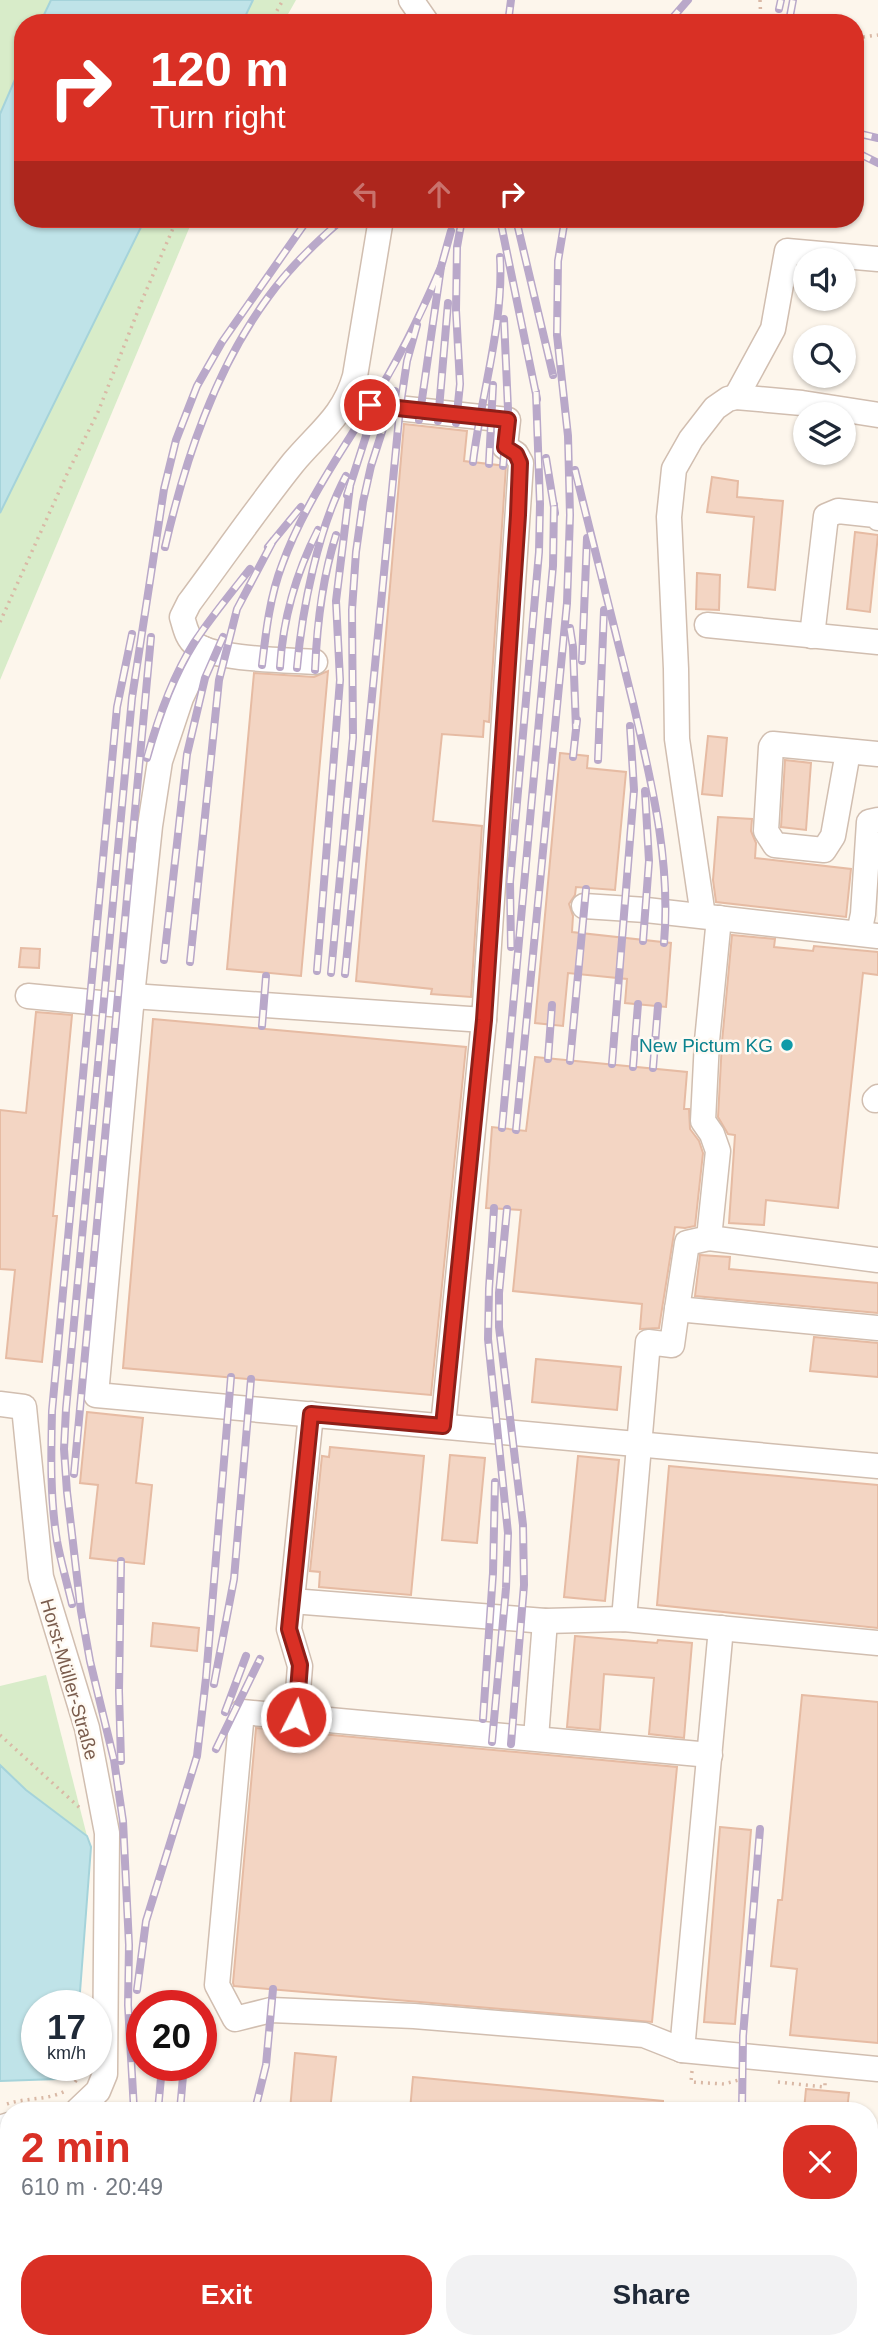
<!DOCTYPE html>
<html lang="en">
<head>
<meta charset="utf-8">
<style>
	body { margin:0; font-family:Helvetica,sans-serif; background:#f2f2f3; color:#1f2937; height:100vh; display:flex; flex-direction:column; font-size:26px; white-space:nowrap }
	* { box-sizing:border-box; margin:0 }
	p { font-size:23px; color:#747a83 }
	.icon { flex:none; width:38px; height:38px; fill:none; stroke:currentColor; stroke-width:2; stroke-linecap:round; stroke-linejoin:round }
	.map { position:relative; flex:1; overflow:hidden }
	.drawer { position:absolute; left:0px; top:2102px; width:878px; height:247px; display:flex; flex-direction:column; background:#fff; border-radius:28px 28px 0 0; box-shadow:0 2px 5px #0004 }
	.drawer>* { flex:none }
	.guide { position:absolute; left:14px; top:14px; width:850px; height:214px; border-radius:28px; box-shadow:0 2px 5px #0004; background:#d93025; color:#fff; overflow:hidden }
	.fabs { position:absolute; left:793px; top:248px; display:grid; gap:14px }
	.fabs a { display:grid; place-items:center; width:63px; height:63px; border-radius:50%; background:#fff; box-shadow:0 2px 5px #0004; font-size:35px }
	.speed { position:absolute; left:21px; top:1990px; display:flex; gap:14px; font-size:35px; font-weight:700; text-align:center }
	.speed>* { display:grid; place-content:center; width:91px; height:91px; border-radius:50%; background:#fff; box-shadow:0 2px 5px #0004; line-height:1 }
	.speed small { font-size:18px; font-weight:400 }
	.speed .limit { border:10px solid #d22; background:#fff; color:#111 }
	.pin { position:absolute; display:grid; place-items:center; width:60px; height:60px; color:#fff; margin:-30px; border:4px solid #fff; border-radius:50%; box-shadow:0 2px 7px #0007 }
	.me { position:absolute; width:77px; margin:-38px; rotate:5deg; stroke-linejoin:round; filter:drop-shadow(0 0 5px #0008) }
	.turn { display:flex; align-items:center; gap:24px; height:147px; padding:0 21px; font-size:32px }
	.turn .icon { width:91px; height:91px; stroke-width:2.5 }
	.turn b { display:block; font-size:49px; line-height:60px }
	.lanes { display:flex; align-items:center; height:66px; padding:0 21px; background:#0003; justify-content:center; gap:35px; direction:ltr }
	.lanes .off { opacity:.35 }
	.round { display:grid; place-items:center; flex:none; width:74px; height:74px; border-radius:28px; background:#f2f2f3 }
	.overview { display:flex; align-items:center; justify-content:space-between; height:119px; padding:0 21px }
	h1 { font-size:42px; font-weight:600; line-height:52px; color:#d93025 }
	.primary-button { display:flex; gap:14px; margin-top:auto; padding:14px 21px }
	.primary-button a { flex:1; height:80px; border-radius:28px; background:#d93025; color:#fff; font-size:28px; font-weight:600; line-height:80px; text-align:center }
	.primary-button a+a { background:#f2f2f3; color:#1f2937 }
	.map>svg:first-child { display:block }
	.green { fill:#d8ecc9 }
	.water { fill:#bfe3e8; stroke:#a5d3da; stroke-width:2 }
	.building { fill:#f3d5c3; stroke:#e6bba3; stroke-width:2 }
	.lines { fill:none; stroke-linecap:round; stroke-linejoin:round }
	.minor-casing { stroke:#d1beb0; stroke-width:27 }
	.path { stroke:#d9b8a5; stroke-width:3.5; stroke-dasharray:2 5; stroke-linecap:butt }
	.minor { stroke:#fff; stroke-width:24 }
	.rail-casing { stroke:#b9a8c9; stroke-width:8 }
	.rail { stroke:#fffaf3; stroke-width:5; stroke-dasharray:16; stroke-linecap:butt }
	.route-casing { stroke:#8d1f18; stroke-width:18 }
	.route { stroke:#d93025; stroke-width:12 }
	.culture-dot { fill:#0f9aa8; stroke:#fffaf3; stroke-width:2.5 }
	.labels { text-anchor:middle; stroke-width:5; stroke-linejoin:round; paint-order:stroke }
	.culture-label { font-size:19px; fill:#0d838f; stroke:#fffaf3; text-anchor:end }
	.street-label { font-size:19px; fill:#7a5c4d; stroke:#fffaf3 }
</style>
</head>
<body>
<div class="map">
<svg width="878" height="2348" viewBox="0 0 878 2348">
	<rect width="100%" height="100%" fill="#fdf6ec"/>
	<g class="green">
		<polygon points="0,0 74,0 64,23 23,23 23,117 0,169"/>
		<polygon points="253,0 296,0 283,23 242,23"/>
		<polygon points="145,219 193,219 0,680 0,513"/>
		<polygon points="46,1675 87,1836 26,1790 0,1765 0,1686"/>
	</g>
	<g class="water">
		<polygon points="51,0 253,0 242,23 40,23"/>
		<polygon points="23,61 23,219 145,219 0,513 0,114"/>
		<polygon points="0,1765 26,1790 87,1836 91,1847 79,2005 37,2006 37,2065 75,2065 58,2079 0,2081"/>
	</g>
	<g class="building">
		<polygon points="404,424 467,431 464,461 506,466 489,722 484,721 483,737 442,734 433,821 482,826 471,997 431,994 432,989 356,981"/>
		<polygon points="712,477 738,481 737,497 783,501 775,590 748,587 754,517 707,512"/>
		<polygon points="855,532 878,535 870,612 847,609"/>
		<polygon points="697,573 720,575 719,610 696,609"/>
		<polygon points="328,671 301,976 227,969 254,673 314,677"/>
		<polygon points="708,736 727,738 722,796 702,794"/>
		<polygon points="560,753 588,756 587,768 626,772 615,890 576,887 575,895 569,904 573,916 572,932 671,943 666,1007 625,1003 627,979 568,973 563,1026 535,1023"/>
		<polygon points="785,760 811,763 806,830 781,827"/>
		<polygon points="718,817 752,819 751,831 756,843 755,858 851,869 846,917 716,902 713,880"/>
		<polygon points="732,935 775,939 774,947 813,951 814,946 878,952 878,975 863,973 838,1208 766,1200 764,1225 729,1223 735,1135 728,1134 718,1117 722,1042"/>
		<polygon points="21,948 40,949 39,968 19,967"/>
		<polygon points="36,1012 72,1015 53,1216 57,1216 42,1362 6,1358 15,1270 0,1269 0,1110 26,1113"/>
		<polygon points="153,1019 466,1047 431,1395 123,1368"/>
		<polygon points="535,1057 687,1072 684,1109 689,1109 690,1129 699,1141 703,1153 695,1226 685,1228 675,1227 659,1328 640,1329 642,1304 513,1291 521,1210 486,1208 492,1127 526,1131"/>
		<polygon points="700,1255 730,1257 729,1269 878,1283 878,1313 695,1296"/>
		<polygon points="814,1337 878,1343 878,1377 810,1371"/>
		<polygon points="536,1359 621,1367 617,1410 532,1402"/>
		<polygon points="87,1412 143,1418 136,1483 152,1485 144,1564 90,1558 98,1485 80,1483"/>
		<polygon points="330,1447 424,1456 411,1595 319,1587 320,1572 310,1571 322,1456 329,1457"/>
		<polygon points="450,1455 485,1458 477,1543 442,1540"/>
		<polygon points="578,1456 619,1460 605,1601 564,1597"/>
		<polygon points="669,1466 878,1485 878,1628 657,1605"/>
		<polygon points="153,1623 199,1628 197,1651 151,1646"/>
		<polygon points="575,1636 657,1643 658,1640 692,1643 684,1738 649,1734 654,1678 604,1674 600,1730 567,1727"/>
		<polygon points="802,1695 878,1702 878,2043 790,2035 797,1969 771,1966 778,1900 782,1900"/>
		<polygon points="256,1728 677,1767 652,2022 234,1986 233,1983"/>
		<polygon points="720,1827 751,1830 735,2024 704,2022"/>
		<polygon points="295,2053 336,2057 330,2110 290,2110"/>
		<polygon points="413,2077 663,2101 663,2110 410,2110"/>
		<polygon points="806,2089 849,2093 847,2110 804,2110"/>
	</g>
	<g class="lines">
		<defs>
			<g id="minor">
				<polyline points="411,0 427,23"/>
				<polyline points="736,397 773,329 787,251 878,259"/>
				<polyline points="707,625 878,642"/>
				<polyline points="812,636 826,516 838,511 875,515 878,518"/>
				<polyline points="204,649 181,698 160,761 150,826 132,996 96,1395 878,1466"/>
				<path d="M315,662C287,660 218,660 196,645C187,639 185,627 182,617L189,603C224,556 257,508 293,463C319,432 344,416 355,376L381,219"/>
				<polyline points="848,752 833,836 824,850 775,845 766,831 771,747 773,744 878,754"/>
				<polyline points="584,906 646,910 878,936"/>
				<polyline points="703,916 677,739 676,669 669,517 674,469 691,439 715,408 728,399 736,397 802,403 878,415"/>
				<polyline points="859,933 863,914 869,822 878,820"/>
				<polyline points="28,996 131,1006"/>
				<polyline points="132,996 484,1020 521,463 516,454 505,447 508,420 370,405 349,396"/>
				<polyline points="875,1100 878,1097"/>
				<polyline points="709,1238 878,1260"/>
				<polyline points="677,1309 687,1243 709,1238 718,1151 712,1134 703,1121 707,1041 719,918"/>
				<polyline points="0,1404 24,1407 41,1577 87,1728 107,1833 105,2074 98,2091 78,2110"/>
				<polyline points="443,1426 484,1020"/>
				<polyline points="292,1601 545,1621 624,1619 878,1643"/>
				<polyline points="624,1619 648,1342 672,1345 677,1309 878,1328"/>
				<polyline points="296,1717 300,1666 289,1629 311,1414"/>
				<polyline points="536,1738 545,1621"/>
				<polyline points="710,1755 242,1712 217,1985 235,2019 271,2010 414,2016 644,2035 682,2050 878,2069"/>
				<polyline points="682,2050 721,1628"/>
				<polyline points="0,2128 9,2125"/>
			</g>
		</defs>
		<use href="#minor" class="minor-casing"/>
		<g class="path">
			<polyline points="760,0 761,23"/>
			<polyline points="270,23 283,0"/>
			<polyline points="856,38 878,35"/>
			<polyline points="0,622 67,474 98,412 143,298 177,219"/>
			<polyline points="0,1735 81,1809"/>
			<polyline points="692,2071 691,2082 724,2084 746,2078"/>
			<polyline points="75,2082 81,2073 81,2065"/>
			<polyline points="778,2082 825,2087 825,2082"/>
			<path d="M7,2104C27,2097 48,2101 67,2090"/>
		</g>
		<use href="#minor" class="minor"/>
		<defs>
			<g id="rail">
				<polyline points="779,9 781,0"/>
				<polyline points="790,16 793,0"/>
				<polyline points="508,23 511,0"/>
				<polyline points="668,23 688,0"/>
				<polyline points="856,133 878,138"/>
				<polyline points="856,152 878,163"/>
				<polyline points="500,219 537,399"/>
				<polyline points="516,219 553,375"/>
				<polyline points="419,420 441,267 451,231"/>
				<polyline points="438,421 448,303"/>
				<polyline points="456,423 460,384 456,310 457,247 462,219"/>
				<polyline points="546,458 555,513"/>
				<path d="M473,462C481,395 504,324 500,257"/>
				<polyline points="489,464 493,385"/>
				<polyline points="503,466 508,409 504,319"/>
				<path d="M575,470C594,549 615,628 634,707C652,785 671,862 664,943"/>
				<polyline points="347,495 375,408"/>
				<path d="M165,547C185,460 215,369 269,296C290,267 316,242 343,219"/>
				<polyline points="268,547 301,507"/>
				<polyline points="570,628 573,647 576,729"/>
				<polyline points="582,661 587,538"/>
				<path d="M262,665C266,631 270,596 282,565C303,507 338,457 370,405C399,360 420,316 441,267"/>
				<path d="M280,667C283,618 296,573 318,530"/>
				<path d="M297,668C302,609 318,528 346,476"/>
				<path d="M315,670C317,624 322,579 336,535"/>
				<polyline points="573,757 577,720"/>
				<path d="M147,758C158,718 172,678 194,643C211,617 231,593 250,569"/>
				<polyline points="598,760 604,610"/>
				<polyline points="643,941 649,861 645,791"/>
				<polyline points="511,947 510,882 539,552 540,504 536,392"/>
				<polyline points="164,960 187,754 205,678 223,637"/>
				<polyline points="190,962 219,680 237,609 273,541"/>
				<polyline points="317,971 340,680 336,601 350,486"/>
				<polyline points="331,973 353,738 352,610 356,552 363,502 371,466 395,391"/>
				<polyline points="345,974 400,408 407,361 417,325"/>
				<polyline points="262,1026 266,976"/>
				<polyline points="548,1059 552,1005"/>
				<polyline points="570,1061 586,889"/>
				<polyline points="612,1064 634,790 630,726"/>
				<polyline points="633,1067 638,1004"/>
				<polyline points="653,1068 658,1006"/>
				<polyline points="502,1128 553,566 554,505"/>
				<polyline points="516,1130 567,603 570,515 568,436 557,335 558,261 565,219"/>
				<polyline points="507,1209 499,1293 499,1327 523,1525 524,1585 511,1744"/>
				<polyline points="74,1474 151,637"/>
				<polyline points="121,1561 119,1691 121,1761"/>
				<path d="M72,1604C67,1583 61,1562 57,1541C50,1498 51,1455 52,1411L117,707L132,634"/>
				<polyline points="214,1684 234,1579 251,1379"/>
				<polyline points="225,1712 246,1656"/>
				<polyline points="483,1719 493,1573 495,1482"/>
				<polyline points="492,1742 506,1588 508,1533 488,1339 489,1289 494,1208"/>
				<polyline points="216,1749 260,1659"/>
				<polyline points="137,1990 146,1921 197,1756 206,1678 231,1377"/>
				<polyline points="134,2110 128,2005 129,1945 123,1821 114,1760 90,1661 81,1611 67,1492 64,1449 66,1409 132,698 164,489 176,440 197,386 222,342 308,219"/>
				<polyline points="158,2110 162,2067"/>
				<polyline points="180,2110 184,2065"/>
				<polyline points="255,2110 266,2065 273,1989"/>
				<polyline points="742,2110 743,2036 760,1829"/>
				<polyline points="159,2340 159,2346 160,2340"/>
				<polyline points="256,2340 258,2348"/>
				<polyline points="195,2346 196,2340"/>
				<polyline points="123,2348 124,2340"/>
				<polyline points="136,2348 136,2340"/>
				<polyline points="176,2348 178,2340"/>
				<polyline points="209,2348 210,2340"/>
				<polyline points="222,2348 223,2340"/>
				<polyline points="236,2348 236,2340"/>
				<polyline points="720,2348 721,2340"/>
			</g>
		</defs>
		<use href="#rail" class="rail-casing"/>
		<use href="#rail" class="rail"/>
	</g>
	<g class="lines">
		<defs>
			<polyline id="route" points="296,1717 300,1665 289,1629 311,1414 443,1426 484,1020 518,515 520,463 516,454 505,447 508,420 370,405"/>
		</defs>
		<use href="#route" class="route-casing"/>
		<use href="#route" class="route"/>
	</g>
	<circle class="culture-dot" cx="787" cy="1045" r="7"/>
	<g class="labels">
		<g class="culture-label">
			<text x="773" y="1052">New Pictum KG</text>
		</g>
		<g class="street-label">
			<text transform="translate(70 1679) rotate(74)" y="7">Horst-Müller-Straße</text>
		</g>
	</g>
</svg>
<div class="fabs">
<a><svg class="icon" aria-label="sound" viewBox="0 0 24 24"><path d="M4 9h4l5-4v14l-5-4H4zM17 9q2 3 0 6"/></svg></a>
<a><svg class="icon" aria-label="search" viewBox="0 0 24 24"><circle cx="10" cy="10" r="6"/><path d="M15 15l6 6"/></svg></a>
<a><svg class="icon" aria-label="layers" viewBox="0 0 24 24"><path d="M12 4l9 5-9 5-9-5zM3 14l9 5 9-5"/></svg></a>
</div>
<div class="speed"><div>17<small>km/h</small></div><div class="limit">20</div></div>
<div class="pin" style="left:370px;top:405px;background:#d93025"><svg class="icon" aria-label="arrive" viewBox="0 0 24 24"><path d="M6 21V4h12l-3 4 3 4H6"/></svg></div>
<svg class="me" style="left:296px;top:1717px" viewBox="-20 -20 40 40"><circle r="17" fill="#d93025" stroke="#fff" stroke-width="3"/><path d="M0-11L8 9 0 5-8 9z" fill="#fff"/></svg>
<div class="guide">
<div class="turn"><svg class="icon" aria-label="right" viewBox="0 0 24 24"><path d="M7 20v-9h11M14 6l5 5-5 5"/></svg><div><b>120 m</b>Turn right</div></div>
<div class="lanes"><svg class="icon off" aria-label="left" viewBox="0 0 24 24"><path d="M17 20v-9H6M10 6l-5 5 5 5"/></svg><svg class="icon off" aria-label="ahead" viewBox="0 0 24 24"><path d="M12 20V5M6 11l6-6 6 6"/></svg><svg class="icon" aria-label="right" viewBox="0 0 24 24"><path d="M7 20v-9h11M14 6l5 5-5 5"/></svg></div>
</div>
<section class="drawer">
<div class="overview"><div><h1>2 min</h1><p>610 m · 20:49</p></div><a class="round" style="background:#d93025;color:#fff"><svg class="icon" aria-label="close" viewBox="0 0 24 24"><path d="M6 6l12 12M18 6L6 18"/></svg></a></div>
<div class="primary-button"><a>Exit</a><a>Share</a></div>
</section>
</div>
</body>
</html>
